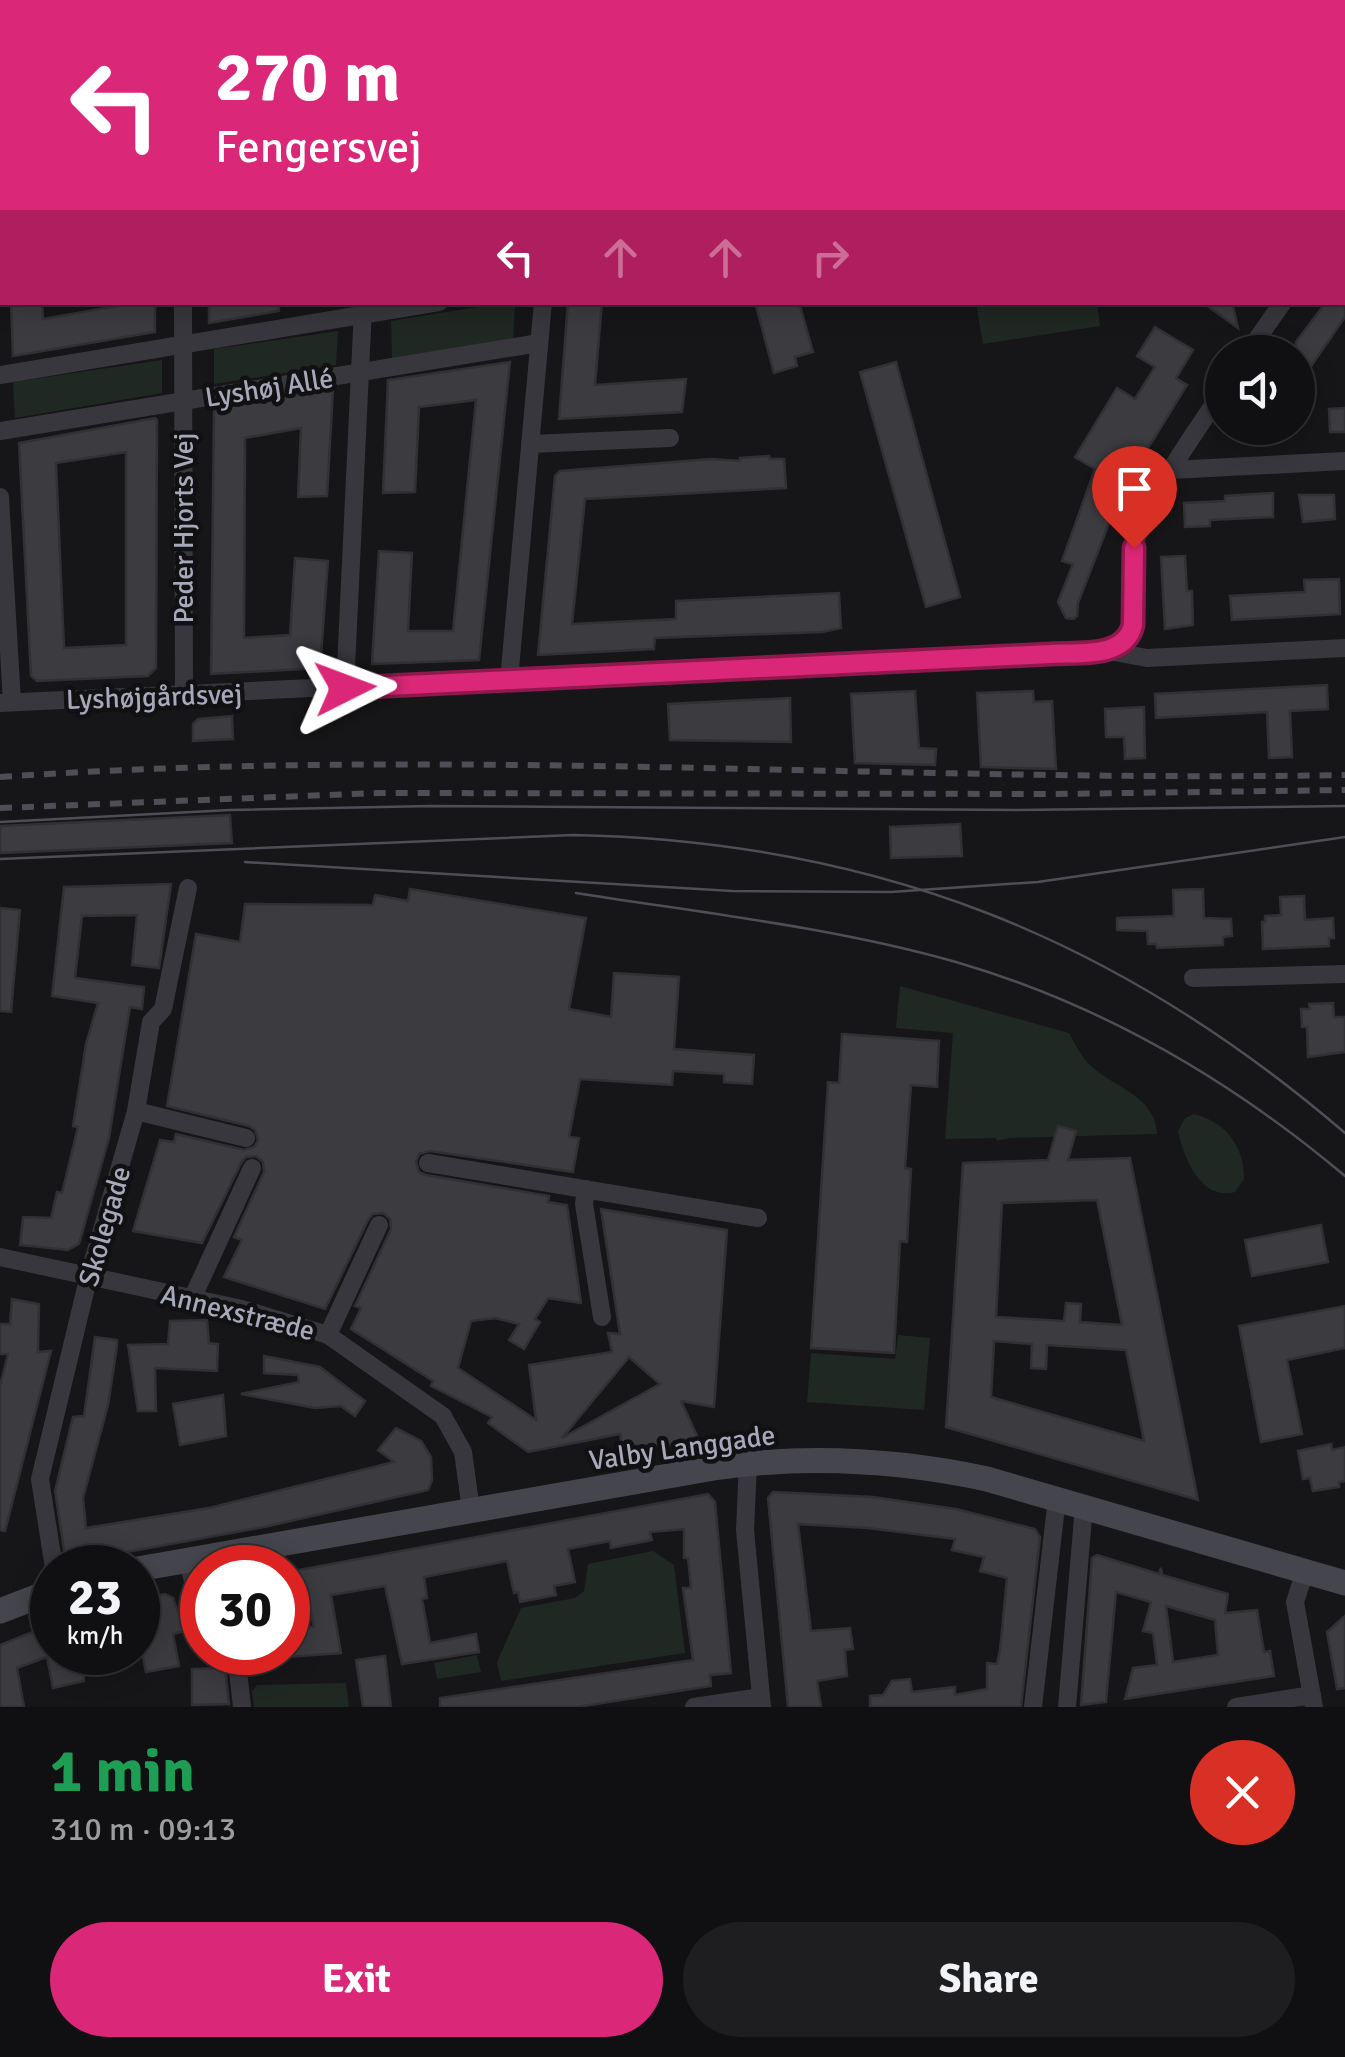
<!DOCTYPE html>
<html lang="en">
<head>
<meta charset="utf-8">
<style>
	body { margin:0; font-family:Signika,sans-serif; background:#1e1e20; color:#f1f3f6; height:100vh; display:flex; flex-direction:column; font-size:38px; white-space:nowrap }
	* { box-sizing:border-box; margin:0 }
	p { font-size:32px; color:#9c9d9f }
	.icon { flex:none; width:55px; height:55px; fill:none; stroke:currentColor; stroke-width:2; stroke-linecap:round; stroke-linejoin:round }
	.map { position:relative; height:1707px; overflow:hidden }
	.panel { display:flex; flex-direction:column; background:#101012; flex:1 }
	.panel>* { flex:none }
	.banner { position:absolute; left:0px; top:0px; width:1345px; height:305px; box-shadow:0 5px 25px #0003,0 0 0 2px #303032; background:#db2777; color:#fff; overflow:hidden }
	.controls { position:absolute; left:1205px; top:335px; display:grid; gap:20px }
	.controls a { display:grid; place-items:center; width:110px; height:110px; border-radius:50%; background:#101012; box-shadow:0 5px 25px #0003,0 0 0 2px #303032; font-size:50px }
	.speed { position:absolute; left:30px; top:1545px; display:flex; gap:20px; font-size:50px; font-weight:700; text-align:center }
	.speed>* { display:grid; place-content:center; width:130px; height:130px; border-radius:50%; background:#101012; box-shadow:0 5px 25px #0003,0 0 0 2px #303032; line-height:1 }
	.speed small { font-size:25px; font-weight:400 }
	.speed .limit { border:15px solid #d22; background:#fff; color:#111 }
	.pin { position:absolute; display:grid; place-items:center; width:85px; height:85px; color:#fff; margin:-102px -42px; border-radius:50% 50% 50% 0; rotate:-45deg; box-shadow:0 0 10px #0007 }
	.pin .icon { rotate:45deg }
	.me { position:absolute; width:110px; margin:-55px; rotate:87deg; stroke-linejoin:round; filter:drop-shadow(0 0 8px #0008) }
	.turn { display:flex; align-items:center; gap:35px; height:210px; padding:0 50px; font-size:45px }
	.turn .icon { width:130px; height:130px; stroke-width:2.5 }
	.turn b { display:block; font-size:70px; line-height:85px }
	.lanes { display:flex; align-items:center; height:95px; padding:0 50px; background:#0003; justify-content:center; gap:50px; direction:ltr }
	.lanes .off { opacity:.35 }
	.round { display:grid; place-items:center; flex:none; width:105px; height:105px; border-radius:52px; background:#1e1e20 }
	.overview { display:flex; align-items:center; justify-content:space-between; height:170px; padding:0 50px }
	h1 { font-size:60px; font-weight:700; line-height:75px; color:#1e9e55 }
	.primary-button { display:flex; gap:20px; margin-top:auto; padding:20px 50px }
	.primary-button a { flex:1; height:115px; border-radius:60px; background:#db2777; color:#fff; font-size:40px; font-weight:700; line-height:115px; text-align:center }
	.primary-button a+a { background:#1e1e20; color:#f1f3f6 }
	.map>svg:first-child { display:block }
	.green { fill:#202823 }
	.building { fill:#3c3b40; stroke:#313034; stroke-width:2.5; fill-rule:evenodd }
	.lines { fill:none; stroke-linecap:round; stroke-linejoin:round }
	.street { stroke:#37373d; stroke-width:18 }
	.secondary { stroke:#45454d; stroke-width:25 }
	.tram { stroke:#4e4e56; stroke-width:2.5 }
	.rail { stroke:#4e4e56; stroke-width:6; stroke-dasharray:12 10; stroke-linecap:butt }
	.route-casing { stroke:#8e194d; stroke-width:25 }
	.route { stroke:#db2777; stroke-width:18 }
	.labels { text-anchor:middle; stroke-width:9; stroke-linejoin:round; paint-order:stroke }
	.street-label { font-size:28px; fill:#a7a8b9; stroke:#111113 }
</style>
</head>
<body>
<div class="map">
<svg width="1345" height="1707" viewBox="0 0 1345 1707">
	<rect width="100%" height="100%" fill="#161618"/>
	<g class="green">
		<polygon points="502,303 515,303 513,343 392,359 391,321"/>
		<polygon points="976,303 1097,303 1100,326 983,344"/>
		<polygon points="338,331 336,365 214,384 214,349"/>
		<polygon points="162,360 162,393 15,418 13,382"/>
		<path d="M900,986L1069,1033C1075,1044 1082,1058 1092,1067C1116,1088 1156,1097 1157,1134L1010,1138L997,1141L996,1138L945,1139L953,1033L896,1028Z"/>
		<path d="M1194,1114C1226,1122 1244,1146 1244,1179L1235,1192C1201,1201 1184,1159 1178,1131L1185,1118Z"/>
		<polygon points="898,1335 930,1338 924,1410 807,1402 811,1353 895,1359"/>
		<polygon points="653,1551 674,1565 685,1653 501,1681 497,1662 521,1608 575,1598 584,1591 588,1564"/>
		<polygon points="477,1655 481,1672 437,1679 434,1663"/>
		<polygon points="346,1683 349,1707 254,1707 252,1691 257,1685"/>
	</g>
	<g class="building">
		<polygon points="11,302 42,302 43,319 123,305 123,302 155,302 155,332 13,356"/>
		<polygon points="209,302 278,302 279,311 209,323"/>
		<polygon points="568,302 602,302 595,385 686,379 682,412 559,419"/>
		<polygon points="755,302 799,302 813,352 795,357 797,366 774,373"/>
		<polygon points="1202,302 1232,302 1238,328"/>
		<polygon points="1326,302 1345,302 1345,317 1298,385 1296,342"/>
		<polygon points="1155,327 1193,350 1176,378 1187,385 1121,492 1078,603 1077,616 1073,619 1066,618 1058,602 1073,564 1062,561 1095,469 1075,457 1117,388 1135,399 1155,367 1137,356"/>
		<polygon points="510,362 479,660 372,664 379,551 412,553 408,631 453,631 476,400 419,407 415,492 383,493 388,380"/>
		<polygon points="896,362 960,597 926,607 860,372"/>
		<polygon points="333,389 327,496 298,497 301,428 245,438 244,638 290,635 295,558 328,561 320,668 211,674 214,409"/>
		<polygon points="1345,408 1345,432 1330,432 1329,409"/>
		<path d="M155,418L157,420L156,668L148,676L37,681L31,676L19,443ZM126,452V645L64,648L56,463Z"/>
		<polygon points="769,456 770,459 784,459 786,488 585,499 572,624 676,619 676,601 839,593 841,628 822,632 655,638 654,649 538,655 555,476 560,471 711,459 740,461 740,458"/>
		<polygon points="1273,493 1273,517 1210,520 1210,526 1185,527 1184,503 1225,501 1225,496"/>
		<polygon points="1299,495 1334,495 1335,519 1303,522"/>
		<polygon points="1185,556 1187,591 1192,591 1193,625 1165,629 1161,557"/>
		<polygon points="1339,579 1340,614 1232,620 1230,596 1305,592 1304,580"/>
		<polygon points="1327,685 1328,709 1290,711 1292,757 1269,758 1267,712 1156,718 1155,694"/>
		<polygon points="915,691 919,748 936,749 935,765 855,763 851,694"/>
		<polygon points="1033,691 1034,702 1052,701 1056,769 981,767 977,693"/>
		<polygon points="790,698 791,742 670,740 668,704"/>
		<polygon points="1144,707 1145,758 1125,759 1124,737 1106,737 1105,709"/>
		<polygon points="232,716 233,739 193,741 193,724 198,719"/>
		<polygon points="230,815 232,843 0,853 0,826"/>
		<polygon points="960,824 962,856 891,858 890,827"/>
		<polygon points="171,884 159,968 132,965 137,915 82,916 75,978 144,987 142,1009 130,1007 109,1138 79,1244 68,1250 20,1245 23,1217 51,1218 57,1192 62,1193 78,1127 73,1126 86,1044 98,1003 52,996 64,887"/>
		<path d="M410,889L586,918L569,1009L611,1017L614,973L679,977L674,1049L754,1055L752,1084L724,1082V1074L673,1071L672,1085L580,1079L569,1137L579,1138L573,1172L430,1151L419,1154L416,1162L419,1172L426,1175L549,1196L548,1202L567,1205L581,1303L548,1298L535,1319L540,1322L524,1349L509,1340L519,1324L495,1318L471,1321L458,1368L536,1420L529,1365L612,1352L608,1333L620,1334L601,1209L727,1230L714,1407L681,1401L699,1440L635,1450L628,1445L622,1446L620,1434L528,1452L488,1423L492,1417L431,1386L433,1381L351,1329L361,1308L355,1306L391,1229L390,1219L383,1213L373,1214L368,1220L325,1309L224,1277L242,1240L234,1237L264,1172L263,1162L256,1156L246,1157L241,1163L202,1243L133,1231L160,1140L174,1142L176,1134L244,1150L254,1147L258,1140L255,1130L249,1126L167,1106L196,934L240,942L245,904L373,905L375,895L408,901ZM629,1357L660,1384L562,1438Z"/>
		<polygon points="1203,889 1204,918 1231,919 1232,936 1223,937 1223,945 1157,948 1156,944 1148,944 1147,931 1117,930 1117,918 1174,916 1173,890"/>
		<polygon points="1304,896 1305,920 1333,918 1334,938 1329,938 1329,946 1263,949 1262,922 1265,922 1265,916 1281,915 1280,897"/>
		<polygon points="0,908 20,910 11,1012 0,1011"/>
		<polygon points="1333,1003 1334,1017 1345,1017 1345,1052 1308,1057 1307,1027 1302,1027 1301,1009 1310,1009 1309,1004"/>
		<polygon points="842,1034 939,1041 937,1087 911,1085 905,1168 911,1169 907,1242 900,1241 894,1353 811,1348 828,1082 839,1083"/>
		<path d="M1058,1126L1076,1131L1068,1160L1130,1158L1198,1500L946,1427L963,1163L1048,1160ZM1097,1200L1122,1325L1080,1322L1081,1304L1066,1303L1064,1321L996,1317L1002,1203ZM994,1341L1032,1344L1031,1368L1046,1369L1047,1345L1126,1350L1144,1441L991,1397Z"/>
		<polygon points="1321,1225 1328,1262 1252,1276 1245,1240"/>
		<polygon points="12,1299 39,1304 38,1352 51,1351 5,1531 0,1530 0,1386 8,1354 0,1354 0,1324 10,1324"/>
		<polygon points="1345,1306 1345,1348 1287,1360 1302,1434 1261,1442 1239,1326"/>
		<polygon points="207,1320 209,1343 218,1344 217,1371 155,1368 156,1411 138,1411 128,1345 168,1344 170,1321"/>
		<polygon points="95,1337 117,1340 117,1346 108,1405 83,1498 86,1528 209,1508 394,1462 378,1450 396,1428 421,1441 431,1457 432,1480 428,1490 264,1527 66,1563 55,1491 73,1417 84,1416"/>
		<polygon points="264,1356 320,1367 365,1401 355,1416 341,1406 315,1408 241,1394 299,1382 298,1375 264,1373"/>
		<polygon points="223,1395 226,1436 180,1445 173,1404"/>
		<polygon points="1331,1444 1332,1450 1345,1447 1345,1481 1339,1482 1339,1487 1313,1491 1310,1478 1303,1479 1298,1451"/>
		<polygon points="773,1492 873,1497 956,1509 1035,1529 1040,1537 1021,1707 870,1707 870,1696 883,1695 892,1681 910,1679 912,1692 955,1687 955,1695 987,1689 987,1663 997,1664 1000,1650 1007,1578 980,1571 984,1557 952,1550 955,1539 868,1528 798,1524 811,1631 850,1628 853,1649 845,1650 847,1676 817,1681 821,1707 788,1707 768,1498"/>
		<polygon points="708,1494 715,1502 731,1673 710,1675 711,1686 577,1707 440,1707 440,1698 693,1660 683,1588 691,1588 688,1558 684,1558 684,1529 650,1532 652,1540 611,1548 610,1541 568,1549 575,1582 554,1586 556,1595 520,1602 518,1592 514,1593 507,1561 424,1577 427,1598 422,1599 430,1643 476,1634 479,1652 402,1664 385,1586 331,1595 341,1653 288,1657 288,1626 314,1627 307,1594 288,1598 288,1572"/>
		<path d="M1097,1555L1159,1574L1161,1568L1162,1575L1228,1594L1225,1613L1257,1610L1264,1652L1270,1651L1274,1676L1125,1699L1133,1668L1157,1665L1153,1633L1143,1631L1151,1602L1116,1592L1106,1702L1081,1705L1092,1558ZM1166,1606L1215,1620L1218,1655L1173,1662Z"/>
		<polygon points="165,1594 173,1598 185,1631 173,1634 179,1666 146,1672 138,1631 138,1600"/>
		<polygon points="1345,1616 1345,1688 1337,1689 1327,1632"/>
		<polygon points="52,1624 52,1652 82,1652 84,1681 53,1688 47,1657 17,1668 24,1707 0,1707 0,1645"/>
		<polygon points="385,1656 391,1707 363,1707 356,1660"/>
		<polygon points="225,1668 229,1704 192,1705 192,1669"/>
	</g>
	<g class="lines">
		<g class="street">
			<polyline points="126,0 127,2"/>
			<polyline points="1189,0 1189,2"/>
			<polyline points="570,2 570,0"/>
			<polyline points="1342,223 1345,220"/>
			<polyline points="183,302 184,693"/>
			<polyline points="1248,352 1283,302"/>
			<polyline points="0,375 439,302"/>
			<polyline points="0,431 539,343"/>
			<polyline points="530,444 670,438"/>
			<polyline points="1171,470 1345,461"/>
			<polyline points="0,497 12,702"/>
			<path d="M1103,650L1119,647L1130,637C1136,608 1129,579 1134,550C1142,504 1196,432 1222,392"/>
			<polyline points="509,680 543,302"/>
			<polyline points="345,689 363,308"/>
			<polyline points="0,703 1103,650 1147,658 1345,648"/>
			<polyline points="1193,978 1345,974"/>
			<polyline points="136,1111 246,1138"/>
			<polyline points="428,1163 758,1218"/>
			<polyline points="586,1189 584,1204 602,1317"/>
			<polyline points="0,1257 242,1309 328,1335 443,1416 463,1452 471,1510"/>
			<polyline points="192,1299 252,1168"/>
			<polyline points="328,1335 379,1225"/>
			<polyline points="748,1463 745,1530 762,1707"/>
			<polyline points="188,1559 202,1622"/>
			<polyline points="54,1568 40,1479 89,1275 136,1111 151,1022 163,1009 188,888"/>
			<polyline points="1305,1571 1295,1602 1314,1707"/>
			<polyline points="226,1652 237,1662 242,1707"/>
			<polyline points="694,1707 761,1697"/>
			<polyline points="1033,1707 1057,1498"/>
			<polyline points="1067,1707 1084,1506"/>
			<polyline points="1236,1707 1312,1695"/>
		</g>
		<g class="secondary">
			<polyline points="466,2 482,0"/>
			<polyline points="0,81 2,80"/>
			<path d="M138,1569L714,1468C804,1455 898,1460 987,1479L1345,1583"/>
			<polyline points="0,1611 52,1591"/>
		</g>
		<g class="tram">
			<polyline points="0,822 230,810 432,806 1018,810 1345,806"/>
			<path d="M0,859L573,835C874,841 1117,937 1345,1133"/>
			<polyline points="245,862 732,891 891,892 1038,882 1345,837"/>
			<path d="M576,893C702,913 833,927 956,962C1100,1004 1231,1080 1345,1176"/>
		</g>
		<g class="rail">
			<path d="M0,777C448,746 896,783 1345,775"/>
			<polyline points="0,808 379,793 1056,794 1345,790"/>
		</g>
	</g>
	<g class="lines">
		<defs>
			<path id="route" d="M345,688L1050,654C1078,652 1125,659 1133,625L1134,548"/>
		</defs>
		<use href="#route" class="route-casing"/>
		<use href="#route" class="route"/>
	</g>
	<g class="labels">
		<g class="street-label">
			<text transform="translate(269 387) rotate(-9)" y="10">Lyshøj Allé</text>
			<text transform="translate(183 528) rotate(-90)" y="10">Peder Hjorts Vej</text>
			<text transform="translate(154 696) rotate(-2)" y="10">Lyshøjgårdsvej</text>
			<text transform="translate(104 1226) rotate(-74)" y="10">Skolegade</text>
			<text transform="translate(238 1312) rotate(14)" y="10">Annexstræde</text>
			<text transform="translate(682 1447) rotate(-8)" y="10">Valby Langgade</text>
		</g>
	</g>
</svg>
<div class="controls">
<a><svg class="icon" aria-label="sound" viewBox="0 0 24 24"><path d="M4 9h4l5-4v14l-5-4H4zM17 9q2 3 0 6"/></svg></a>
</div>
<div class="speed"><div>23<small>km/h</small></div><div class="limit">30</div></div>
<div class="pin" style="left:1134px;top:548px;background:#d93025"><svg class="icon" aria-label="arrive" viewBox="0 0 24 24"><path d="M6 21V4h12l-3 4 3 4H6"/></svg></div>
<svg class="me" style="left:345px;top:688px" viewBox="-20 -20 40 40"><path d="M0-17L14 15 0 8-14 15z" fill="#db2777" stroke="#fff" stroke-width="4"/></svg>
<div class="banner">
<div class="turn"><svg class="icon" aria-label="left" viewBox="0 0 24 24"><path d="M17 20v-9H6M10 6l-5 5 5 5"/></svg><div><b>270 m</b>Fengersvej</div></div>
<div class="lanes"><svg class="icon" aria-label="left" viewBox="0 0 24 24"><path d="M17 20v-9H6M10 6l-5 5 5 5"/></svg><svg class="icon off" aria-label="ahead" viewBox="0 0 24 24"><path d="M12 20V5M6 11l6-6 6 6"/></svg><svg class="icon off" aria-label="ahead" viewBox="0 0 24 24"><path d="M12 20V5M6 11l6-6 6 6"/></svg><svg class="icon off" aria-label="right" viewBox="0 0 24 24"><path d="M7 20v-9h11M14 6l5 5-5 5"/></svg></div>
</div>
</div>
<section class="panel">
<div class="overview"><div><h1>1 min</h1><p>310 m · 09:13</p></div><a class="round" style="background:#d93025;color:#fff"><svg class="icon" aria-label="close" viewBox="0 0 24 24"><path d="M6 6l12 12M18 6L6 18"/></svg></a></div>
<div class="primary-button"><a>Exit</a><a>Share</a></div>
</section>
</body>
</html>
